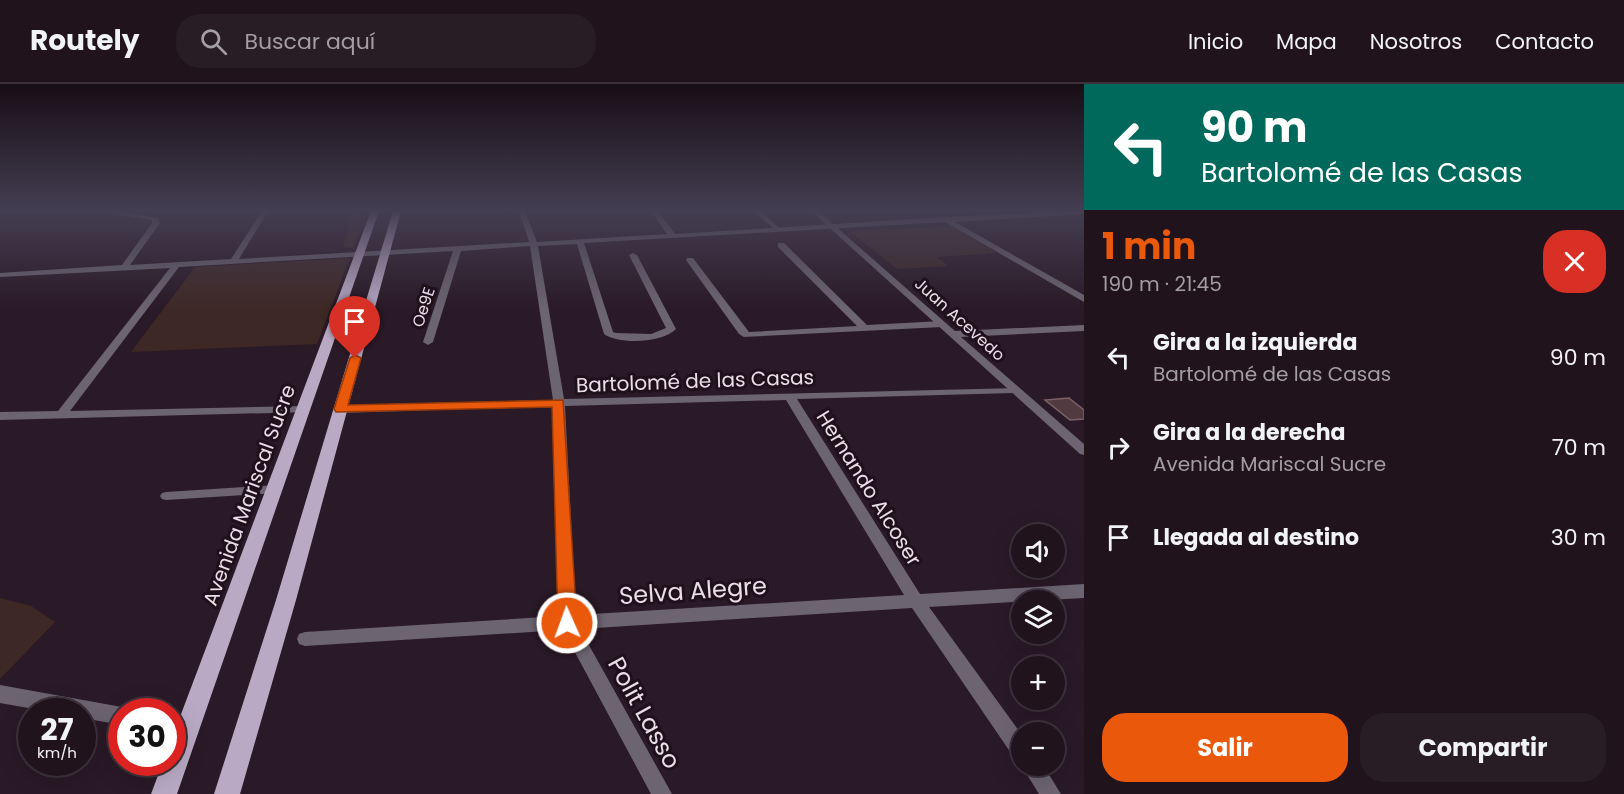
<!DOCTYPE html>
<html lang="es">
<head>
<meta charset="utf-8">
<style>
	body { margin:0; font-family:Poppins,sans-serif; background:#281c25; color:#f1f3f6; height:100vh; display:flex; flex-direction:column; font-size:22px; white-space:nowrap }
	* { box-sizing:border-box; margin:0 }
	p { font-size:20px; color:#a29ea3 }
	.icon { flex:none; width:33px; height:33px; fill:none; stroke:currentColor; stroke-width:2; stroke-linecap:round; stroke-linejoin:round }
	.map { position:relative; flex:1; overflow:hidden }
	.details { display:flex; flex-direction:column; background:#20131c; width:540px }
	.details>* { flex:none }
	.guide { background:#00695c; color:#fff; overflow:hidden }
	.tools { position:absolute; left:1011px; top:440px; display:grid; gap:12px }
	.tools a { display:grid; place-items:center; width:54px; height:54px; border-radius:50%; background:#20131c; box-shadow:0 6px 24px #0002,0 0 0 2px #3d323b; font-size:30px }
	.speed { position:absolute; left:18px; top:614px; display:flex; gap:12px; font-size:30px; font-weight:700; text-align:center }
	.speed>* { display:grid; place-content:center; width:78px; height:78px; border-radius:50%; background:#20131c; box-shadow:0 6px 24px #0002,0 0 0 2px #3d323b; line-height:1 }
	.speed small { font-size:15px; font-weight:400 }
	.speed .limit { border:9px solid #d22; background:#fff; color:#111 }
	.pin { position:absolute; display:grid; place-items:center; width:51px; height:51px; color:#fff; margin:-62px -26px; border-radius:50% 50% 50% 0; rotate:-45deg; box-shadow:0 0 6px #0007 }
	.pin .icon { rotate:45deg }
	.me { position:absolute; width:66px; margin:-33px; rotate:358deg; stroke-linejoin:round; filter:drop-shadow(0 0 4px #0008) }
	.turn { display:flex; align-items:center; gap:21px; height:126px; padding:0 18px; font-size:27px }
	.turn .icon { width:78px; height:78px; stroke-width:2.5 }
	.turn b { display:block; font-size:42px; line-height:51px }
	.round { display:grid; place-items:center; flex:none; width:63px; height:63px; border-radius:24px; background:#281c25 }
	.summary { display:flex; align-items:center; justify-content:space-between; height:102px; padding:0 18px }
	h1 { font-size:36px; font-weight:700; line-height:45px; color:#ea580c }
	.primary-button { display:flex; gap:12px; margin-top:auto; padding:12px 18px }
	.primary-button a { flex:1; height:69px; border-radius:24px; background:#ea580c; color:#fff; font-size:24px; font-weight:700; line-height:69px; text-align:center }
	.primary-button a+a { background:#281c25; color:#f1f3f6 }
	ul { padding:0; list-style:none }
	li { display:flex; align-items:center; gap:18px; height:90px; padding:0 18px }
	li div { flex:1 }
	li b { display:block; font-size:22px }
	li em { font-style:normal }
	header { display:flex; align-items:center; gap:36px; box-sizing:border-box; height:84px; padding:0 30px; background:#20131c; border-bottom:2px solid #3d323b }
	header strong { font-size:28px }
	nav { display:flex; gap:33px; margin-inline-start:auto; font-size:21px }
	.search { width:420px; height:54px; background:#281c25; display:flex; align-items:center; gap:15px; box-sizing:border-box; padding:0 21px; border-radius:24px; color:#a29ea3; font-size:22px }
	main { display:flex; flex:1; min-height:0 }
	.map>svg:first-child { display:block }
	.green { fill:#3e2826 }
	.building { fill:#523a41; stroke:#7b6168; stroke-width:1.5 }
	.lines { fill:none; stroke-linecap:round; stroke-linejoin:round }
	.service { fill:#6c6471; fill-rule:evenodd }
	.minor { fill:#6c6471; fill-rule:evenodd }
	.tertiary { fill:#6c6471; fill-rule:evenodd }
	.primary { fill:#b9a9c5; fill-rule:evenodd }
	.route { fill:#ea580c; stroke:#983908; stroke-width:1.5 }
	.labels { text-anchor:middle; stroke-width:6; stroke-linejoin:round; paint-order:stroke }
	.far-street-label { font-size:16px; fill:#eadee7; stroke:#20101c }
	.street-label { font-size:20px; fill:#eadee7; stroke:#20101c }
	.near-street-label { font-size:24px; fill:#eadee7; stroke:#20101c }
</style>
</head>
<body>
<header>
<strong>Routely</strong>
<div class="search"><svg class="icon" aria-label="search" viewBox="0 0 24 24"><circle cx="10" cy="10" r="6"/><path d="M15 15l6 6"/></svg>Buscar aquí</div>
<nav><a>Inicio</a><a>Mapa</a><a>Nosotros</a><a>Contacto</a></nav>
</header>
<main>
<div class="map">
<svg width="1084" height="710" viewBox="0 0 1084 710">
	<rect width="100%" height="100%" fill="#2a1926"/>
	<g class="green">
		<polygon points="353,127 367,127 353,164 343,163"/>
		<polygon points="951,142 997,169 937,173 948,182 897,185 849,147"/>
		<polygon points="350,174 317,260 131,268 195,183"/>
		<polygon points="0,514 31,522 55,538 0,595"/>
	</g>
	<polygon class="building" points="1069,314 1084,326 1084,335 1070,336 1045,316"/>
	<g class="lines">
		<g class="service">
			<polygon points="754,127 761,127 778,143 778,145 774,145"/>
			<polygon points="276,401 280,402 282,405 280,408 276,409 166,416 162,415 160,412 162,409 166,408"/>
		</g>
		<g class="minor">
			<path d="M99,127H118L158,134L160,139L130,181L231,175L262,127H268L239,175L529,158L519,127H525L537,158L667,150L651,127H658L675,150L945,133L1084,127V130L955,138L1084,211V218L945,138L584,159L613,248L616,249L651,250L666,244L629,171L633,169L637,171L676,245C663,259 619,261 604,250L577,160L538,162L564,315L1018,304L1019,306L1014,309L797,315L920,510L1084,500V514L929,523L1022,651V677L1015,675L912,524L580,545L672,710H651L563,546L305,562L299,560L297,555L299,550L305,548L560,532L554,322L341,329L335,325L341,321L553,316L530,162L461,167L433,258L428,261L423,258L453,167L179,183L70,327L304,322L308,324L310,326L308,328L0,336V328L58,327L170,184L0,193V189L122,181L152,139V136ZM786,316L904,511L576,531L565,322Z"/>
			<polygon points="778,159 784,159 867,241 942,237 947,240 942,243 744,253 739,250 686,176 687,174 693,174 749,248 857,242 778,163"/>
			<polygon points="0,601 122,623 129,627 122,627 122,641 82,634 82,627 45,627 0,619"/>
			<polygon points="1021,681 1043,681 1061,710 1039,710"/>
		</g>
		<polygon class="tertiary" points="811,127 818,127 955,247 1084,241 1084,247 961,253 1084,360 1084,371 1080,370"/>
		<g class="primary">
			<polygon points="371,127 379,127 177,710 151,710 163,678 172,678 172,654"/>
			<polygon points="393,127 401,127 296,516 240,710 214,710 276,516"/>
		</g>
	</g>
	<linearGradient id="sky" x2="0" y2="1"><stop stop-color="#170e15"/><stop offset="0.56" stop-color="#443e52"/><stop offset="1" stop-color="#443e52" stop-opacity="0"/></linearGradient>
	<rect width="1084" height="226" fill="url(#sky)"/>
	<polygon class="route" points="355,271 361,274 348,321 563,316 577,539 574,544 567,547 561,544 558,539 552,323 336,328 334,325 350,274"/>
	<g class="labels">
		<g class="far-street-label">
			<text transform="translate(423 223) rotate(-72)" y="6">Oe9E</text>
			<text transform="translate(960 235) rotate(42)" y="6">Juan Acevedo</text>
		</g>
		<g class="street-label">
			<text transform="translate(695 297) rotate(-2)" y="7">Bartolomé de las Casas</text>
			<text transform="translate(869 404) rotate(58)" y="7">Hernando Alcoser</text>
			<text transform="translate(249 411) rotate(-70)" y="7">Avenida Mariscal Sucre</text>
		</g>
		<g class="near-street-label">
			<text transform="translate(693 507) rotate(-4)" y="8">Selva Alegre</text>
			<text transform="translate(644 629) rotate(61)" y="8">Polit Lasso</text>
		</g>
	</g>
</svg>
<div class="tools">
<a><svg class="icon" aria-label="sound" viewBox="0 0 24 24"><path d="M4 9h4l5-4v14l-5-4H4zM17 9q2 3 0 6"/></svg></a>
<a><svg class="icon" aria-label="layers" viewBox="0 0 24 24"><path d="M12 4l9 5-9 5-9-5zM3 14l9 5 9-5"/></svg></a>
<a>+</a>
<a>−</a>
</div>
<div class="speed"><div>27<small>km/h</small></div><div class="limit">30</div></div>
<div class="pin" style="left:355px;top:274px;background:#d93025"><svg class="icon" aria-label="arrive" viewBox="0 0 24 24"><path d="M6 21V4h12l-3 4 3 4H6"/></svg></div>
<svg class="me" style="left:567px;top:539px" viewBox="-20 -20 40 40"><circle r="17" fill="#ea580c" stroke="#fff" stroke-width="3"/><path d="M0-11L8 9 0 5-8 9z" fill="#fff"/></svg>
</div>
<section class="details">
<div class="guide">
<div class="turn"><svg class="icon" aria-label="left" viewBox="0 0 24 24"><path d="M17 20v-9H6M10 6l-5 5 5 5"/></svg><div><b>90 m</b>Bartolomé de las Casas</div></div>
</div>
<div class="summary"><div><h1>1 min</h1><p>190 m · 21:45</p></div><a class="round" style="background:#d93025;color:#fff"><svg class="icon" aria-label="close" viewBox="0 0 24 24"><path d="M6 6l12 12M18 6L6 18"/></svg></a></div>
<ul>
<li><svg class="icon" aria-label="left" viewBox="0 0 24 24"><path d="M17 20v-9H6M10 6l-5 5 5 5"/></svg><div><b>Gira a la izquierda</b><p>Bartolomé de las Casas</p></div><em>90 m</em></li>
<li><svg class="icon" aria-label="right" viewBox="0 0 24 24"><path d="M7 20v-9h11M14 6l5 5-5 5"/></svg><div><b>Gira a la derecha</b><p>Avenida Mariscal Sucre</p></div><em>70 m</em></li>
<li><svg class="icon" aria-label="arrive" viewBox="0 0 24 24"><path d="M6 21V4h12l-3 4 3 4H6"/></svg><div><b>Llegada al destino</b></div><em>30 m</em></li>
</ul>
<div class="primary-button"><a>Salir</a><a>Compartir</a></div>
</section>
</main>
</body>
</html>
